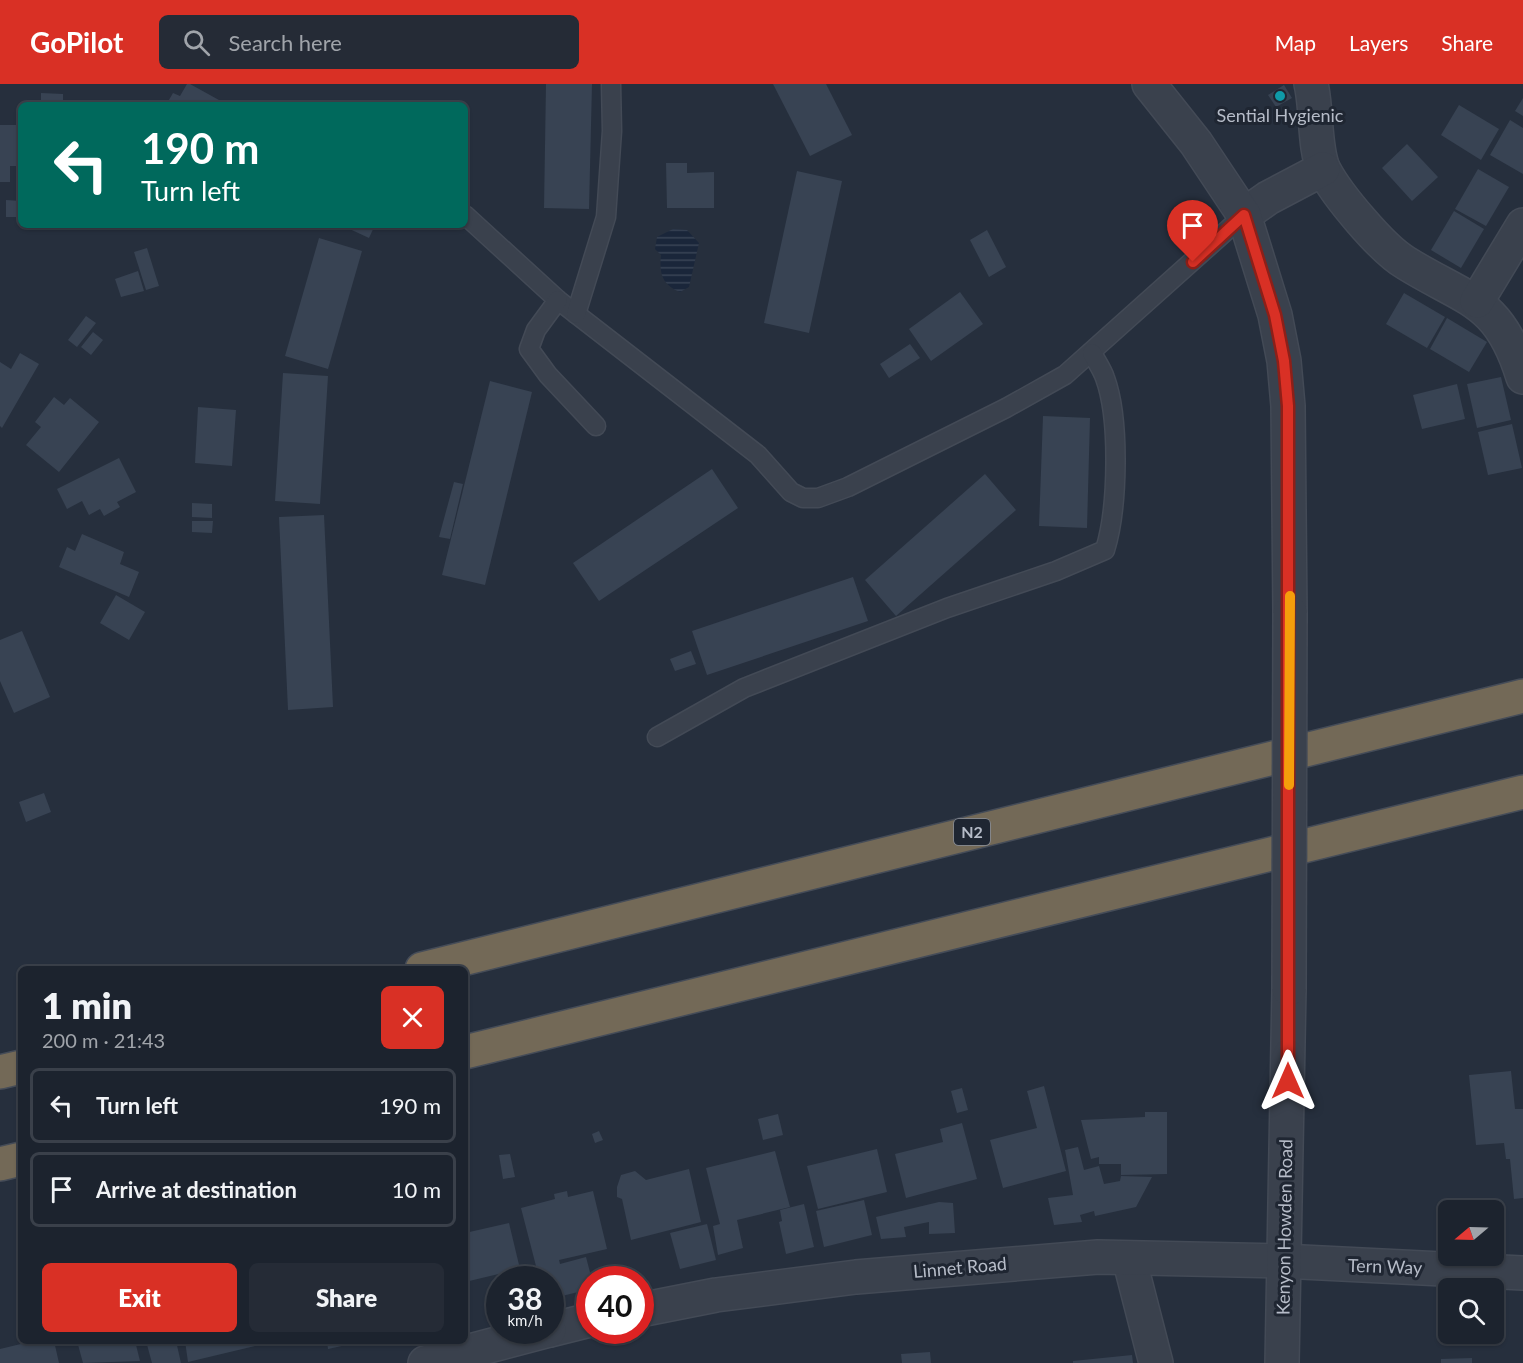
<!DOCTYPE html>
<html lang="en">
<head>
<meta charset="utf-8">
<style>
	body { margin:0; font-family:Lato,sans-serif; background:#252b36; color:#f1f3f6; height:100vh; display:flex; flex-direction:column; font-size:22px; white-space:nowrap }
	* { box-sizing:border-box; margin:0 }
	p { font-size:20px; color:#a0a4aa }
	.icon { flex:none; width:33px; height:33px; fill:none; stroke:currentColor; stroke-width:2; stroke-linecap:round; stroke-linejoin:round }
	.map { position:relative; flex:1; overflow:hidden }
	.drawer { position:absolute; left:18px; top:882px; width:450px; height:378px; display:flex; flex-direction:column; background:#1c232e; border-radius:9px; box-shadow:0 2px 4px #0004,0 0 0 2px #3a404a }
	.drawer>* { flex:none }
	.top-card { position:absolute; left:18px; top:18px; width:450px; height:126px; border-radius:9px; box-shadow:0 2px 4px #0004,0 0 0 2px #3a404a; background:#00695c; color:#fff; overflow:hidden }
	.needle { width:39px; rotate:251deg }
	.buttons { position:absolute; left:1438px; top:1116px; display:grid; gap:12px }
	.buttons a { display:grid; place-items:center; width:66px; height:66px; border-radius:9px; background:#1c232e; box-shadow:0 2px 4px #0004,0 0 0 2px #3a404a; font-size:30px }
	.speed { position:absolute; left:486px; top:1182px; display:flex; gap:12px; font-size:30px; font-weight:700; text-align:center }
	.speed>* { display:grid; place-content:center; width:78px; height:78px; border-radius:50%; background:#1c232e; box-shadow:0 2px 4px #0004,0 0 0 2px #3a404a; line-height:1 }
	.speed small { font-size:15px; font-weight:400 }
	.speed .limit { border:9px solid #d22; background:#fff; color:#111 }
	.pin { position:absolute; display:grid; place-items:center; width:51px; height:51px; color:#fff; margin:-62px -26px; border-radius:50% 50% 50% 0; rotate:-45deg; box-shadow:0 0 6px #0007 }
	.pin .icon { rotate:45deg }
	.me { position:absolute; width:66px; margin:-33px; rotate:0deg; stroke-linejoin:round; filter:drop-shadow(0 0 4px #0008) }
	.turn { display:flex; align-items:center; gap:21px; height:126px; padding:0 24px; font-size:27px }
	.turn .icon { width:78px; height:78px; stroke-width:2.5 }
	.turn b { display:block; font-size:42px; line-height:51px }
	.round { display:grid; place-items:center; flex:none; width:63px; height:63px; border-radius:9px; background:#252b36 }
	.overview { display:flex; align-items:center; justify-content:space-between; height:102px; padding:0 24px }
	h1 { font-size:36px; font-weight:800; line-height:45px }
	.action { display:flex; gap:12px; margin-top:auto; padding:12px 24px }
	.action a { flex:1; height:69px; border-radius:9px; background:#d93025; color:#fff; font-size:24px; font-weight:800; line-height:69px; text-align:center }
	.action a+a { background:#252b36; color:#f1f3f6 }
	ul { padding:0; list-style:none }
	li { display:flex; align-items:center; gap:18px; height:75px; margin:0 12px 9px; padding:0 12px; border:3px solid #3a404a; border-radius:9px }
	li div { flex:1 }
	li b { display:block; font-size:22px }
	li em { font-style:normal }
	header { display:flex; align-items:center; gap:36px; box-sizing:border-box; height:84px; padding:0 30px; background:#d93025; color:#fff }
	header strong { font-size:28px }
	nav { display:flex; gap:33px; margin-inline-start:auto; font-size:21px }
	.search { width:420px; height:54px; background:#252b36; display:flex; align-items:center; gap:15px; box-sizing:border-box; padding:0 21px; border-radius:9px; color:#a0a4aa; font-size:22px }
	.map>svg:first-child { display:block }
	.water { fill:url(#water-rules) }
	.building { fill:#384353 }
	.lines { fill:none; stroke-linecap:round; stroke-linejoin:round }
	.service-casing { stroke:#434a56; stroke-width:21 }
	.minor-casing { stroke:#434a56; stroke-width:36 }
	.tertiary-casing { stroke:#434a56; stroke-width:36 }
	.motorway-casing { stroke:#454c58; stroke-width:36 }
	.service { stroke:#3a414d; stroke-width:18 }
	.minor { stroke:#3a414d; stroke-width:33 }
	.tertiary { stroke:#3a414d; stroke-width:33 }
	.motorway { stroke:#736957; stroke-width:33 }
	.tertiary-bridge-casing { stroke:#434a56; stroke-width:36; stroke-linecap:butt }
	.tertiary-bridge { stroke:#3a414d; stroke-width:33 }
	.route-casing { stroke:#8d1f18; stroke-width:15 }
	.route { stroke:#d93025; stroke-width:10 }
	.slow { stroke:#f59e0b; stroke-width:10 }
	.culture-dot { fill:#0f9aa8; stroke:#1f2632; stroke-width:2 }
	.labels { text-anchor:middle; stroke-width:6; stroke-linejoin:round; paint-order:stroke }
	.shield { fill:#1f2632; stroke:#898f9b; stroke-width:1.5 }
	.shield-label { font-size:16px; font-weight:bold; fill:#b6bcc8 }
	.poi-label { font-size:18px; fill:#b6bcc8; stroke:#1f2632 }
	.street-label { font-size:18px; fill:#b6bcc8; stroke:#1f2632 }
</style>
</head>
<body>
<header>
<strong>GoPilot</strong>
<div class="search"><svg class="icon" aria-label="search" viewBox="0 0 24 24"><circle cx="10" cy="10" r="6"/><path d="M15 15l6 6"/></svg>Search here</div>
<nav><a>Map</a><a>Layers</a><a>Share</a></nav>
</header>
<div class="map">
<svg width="1523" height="1279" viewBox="0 0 1523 1279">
	<defs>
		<pattern id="water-rules" width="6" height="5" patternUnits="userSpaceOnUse" patternTransform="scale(1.5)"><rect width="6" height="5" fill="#1a263a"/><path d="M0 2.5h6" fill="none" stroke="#394455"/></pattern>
	</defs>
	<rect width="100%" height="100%" fill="#262f3d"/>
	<path class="water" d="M673,145L687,146L699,159L689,203L680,208C662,201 659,189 661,171L655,165L657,153Z"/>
	<g class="building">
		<polygon points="187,0 190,0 228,21 166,21 173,9 180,12"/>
		<polygon points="546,0 592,0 589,125 544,124"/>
		<polygon points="773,0 826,0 852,51 810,72"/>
		<polygon points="1284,1 1292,14 1276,23 1268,11"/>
		<polygon points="41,9 63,10 63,21 41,21"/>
		<polygon points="1523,14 1523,32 1515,27"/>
		<polygon points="1459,21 1499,45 1481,76 1441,51"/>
		<polygon points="1510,36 1523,44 1523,90 1490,71"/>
		<polygon points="0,41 21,41 21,82 10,82 10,98 0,98"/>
		<polygon points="1407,60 1438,93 1412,117 1382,84"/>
		<polygon points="666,79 687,79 687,89 714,88 714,124 667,124"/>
		<polygon points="1478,85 1509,103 1486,142 1455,125"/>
		<polygon points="797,87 842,97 809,249 764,239"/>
		<polygon points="6,116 21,117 21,133 6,133"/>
		<polygon points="1454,127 1484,145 1461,184 1431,166"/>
		<polygon points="341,141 375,141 369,154"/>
		<polygon points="987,146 1006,183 989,193 970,156"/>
		<polygon points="319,154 362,167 328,285 285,272"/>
		<polygon points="147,164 159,202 146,206 134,168"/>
		<polygon points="138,187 144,207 121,213 115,195"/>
		<polygon points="960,208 983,240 931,277 909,245"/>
		<polygon points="1404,209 1445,233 1427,264 1386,240"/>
		<polygon points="86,232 96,239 77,263 68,256"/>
		<polygon points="1447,234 1487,258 1469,288 1430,265"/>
		<polygon points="93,248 103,256 91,271 81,263"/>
		<polygon points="910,260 920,274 889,294 880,280"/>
		<polygon points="20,269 39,280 2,344 0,342 0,278 11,285"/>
		<polygon points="283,289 328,292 320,420 275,417"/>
		<polygon points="1501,293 1511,336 1477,344 1467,300"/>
		<polygon points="490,297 532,308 485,501 442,491"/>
		<polygon points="1457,300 1465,335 1422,345 1413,311"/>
		<polygon points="54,313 64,321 70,314 99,338 59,388 26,361 41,343 35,338"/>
		<polygon points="198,323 236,326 232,382 195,379"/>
		<polygon points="1043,332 1090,334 1087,444 1039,442"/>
		<polygon points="1512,340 1522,384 1488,391 1478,348"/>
		<polygon points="119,374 136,408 117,418 120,423 104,432 100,425 89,431 82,417 67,425 57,405"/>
		<polygon points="712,385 738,424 599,517 573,479"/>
		<polygon points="985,390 1016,426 896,532 865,496"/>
		<polygon points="454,398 463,400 450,455 439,453"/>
		<polygon points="192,419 212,420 212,434 192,433"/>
		<polygon points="324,431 333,623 288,626 279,433"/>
		<polygon points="192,437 213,437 212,449 192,448"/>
		<polygon points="82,450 124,468 120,480 139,488 129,513 59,483 67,463 75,467"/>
		<polygon points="853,493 868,537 707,591 692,547"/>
		<polygon points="116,511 145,528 129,556 100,539"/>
		<polygon points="22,547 50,613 14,629 0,597 0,556"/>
		<polygon points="691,567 696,580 675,587 670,575"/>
		<polygon points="44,709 51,728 26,738 19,718"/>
		<polygon points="1511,987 1515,1025 1523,1025 1523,1114 1514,1115 1510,1075 1506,1075 1504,1059 1476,1061 1469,991"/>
		<polygon points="1044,1002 1066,1087 1003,1104 990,1056 1037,1044 1027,1007"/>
		<polygon points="962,1004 968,1026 957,1029 951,1007"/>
		<polygon points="1145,1028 1167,1028 1167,1090 1121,1091 1121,1080 1099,1080 1099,1073 1091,1075 1081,1036 1145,1033"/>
		<polygon points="778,1030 783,1051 763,1056 758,1035"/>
		<polygon points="962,1039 977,1095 906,1114 895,1070 943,1058 940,1045"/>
		<polygon points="599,1047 603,1056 595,1059 592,1050"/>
		<polygon points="1078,1063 1084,1086 1099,1082 1104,1100 1120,1097 1121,1092 1152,1093 1136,1123 1095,1132 1094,1127 1080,1131 1082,1138 1054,1141 1048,1114 1073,1111 1065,1066"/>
		<polygon points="877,1065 887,1108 818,1125 807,1082"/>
		<polygon points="775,1067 790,1123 737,1136 743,1164 718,1171 713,1142 720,1140 706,1084"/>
		<polygon points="510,1070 515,1093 503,1095 499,1071"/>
		<polygon points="689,1085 701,1138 631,1156 622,1115 617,1113 617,1103 621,1091 635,1087 646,1096"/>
		<polygon points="567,1107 568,1113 593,1107 607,1165 559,1176 560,1180 586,1173 592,1196 590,1205 550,1215 550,1196 532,1196 529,1184 536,1182 521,1124 555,1115 554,1110"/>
		<polygon points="864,1116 872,1151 824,1163 816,1127"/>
		<polygon points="939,1118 953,1119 955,1149 929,1150 929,1138 904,1143 906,1153 881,1155 876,1133"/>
		<polygon points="804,1120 814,1163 786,1170 779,1138 782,1137 780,1126"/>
		<polygon points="509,1139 520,1185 465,1198 465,1149"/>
		<polygon points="707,1140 716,1176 680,1185 670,1149"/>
		<polygon points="25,1257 54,1257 59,1279 0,1279 0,1265 25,1259"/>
		<polygon points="77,1257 135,1257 140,1277 83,1279"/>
		<polygon points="146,1257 176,1257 181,1279 152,1279"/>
		<polygon points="185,1257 254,1257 255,1262 188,1278"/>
		<polygon points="327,1257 360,1257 360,1258 328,1265"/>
		<polygon points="930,1268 931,1279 902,1279 901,1270"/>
		<polygon points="1132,1271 1133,1279 1073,1279 1073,1277"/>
		<polygon points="1472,1274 1472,1279 1441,1279 1441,1275"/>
	</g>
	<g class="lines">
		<defs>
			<g id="service">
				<polyline points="465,131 558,216 758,371 791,408 803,414 818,414 848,403 1006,324 1065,291 1244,131"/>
				<polyline points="558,216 536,246 529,265 548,291 596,342"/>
				<polyline points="576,230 606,133 612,47 611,0"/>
				<path d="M657,653L744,604L947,524L1056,487L1105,466C1118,424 1120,335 1105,294C1102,285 1096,277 1092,269"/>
			</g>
			<g id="minor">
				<path d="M1311,0C1317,24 1314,66 1324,86C1337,111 1382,165 1406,179C1467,217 1499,215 1523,293"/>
				<polyline points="1244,131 1268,114 1323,85"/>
				<polyline points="1477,217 1523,141"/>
				<polyline points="1129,1174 1156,1279"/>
				<polyline points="640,1226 716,1211 856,1193 1098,1173 1282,1177 1523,1189"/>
				<polyline points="550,1246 590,1236"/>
				<polyline points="425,1279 549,1246"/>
			</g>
			<g id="tertiary">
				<polyline points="1149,0 1196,59 1244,131 1275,231 1284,277 1288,322 1290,529"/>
				<polyline points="1282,1279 1289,905"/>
			</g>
			<g id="motorway">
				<polyline points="422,885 1523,612"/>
				<polyline points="465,968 1523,708"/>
				<polyline points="0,988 21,983"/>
				<polyline points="0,1080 21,1075"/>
			</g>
		</defs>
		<use href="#service" class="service-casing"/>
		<use href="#minor" class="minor-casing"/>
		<use href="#tertiary" class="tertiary-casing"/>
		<use href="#motorway" class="motorway-casing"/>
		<use href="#service" class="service"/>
		<use href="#minor" class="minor"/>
		<use href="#tertiary" class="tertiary"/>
		<use href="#motorway" class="motorway"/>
		<defs>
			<polyline id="tertiary-bridge" points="1289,905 1290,529"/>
		</defs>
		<use href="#tertiary-bridge" class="tertiary-bridge-casing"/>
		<use href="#tertiary-bridge" class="tertiary-bridge"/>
	</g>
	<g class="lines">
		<defs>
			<polyline id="route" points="1193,178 1244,131 1275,231 1284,277 1288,322 1288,997"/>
		</defs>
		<use href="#route" class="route-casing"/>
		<use href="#route" class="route"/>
		<polyline class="slow" points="1289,701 1290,512"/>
	</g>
	<circle class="culture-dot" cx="1280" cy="12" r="6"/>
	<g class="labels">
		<rect class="shield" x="954" y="735" width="36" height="26" rx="4.5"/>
		<g class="shield-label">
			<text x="972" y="754">N2</text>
		</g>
		<g class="poi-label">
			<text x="1280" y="38">Sential Hygienic</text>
		</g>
		<g class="street-label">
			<text transform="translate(1285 1143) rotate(-89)" y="6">Kenyon Howden Road</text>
			<text transform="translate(1385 1183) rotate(2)" y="6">Tern Way</text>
			<text transform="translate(960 1184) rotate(-5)" y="6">Linnet Road</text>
		</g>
	</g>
</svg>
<div class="buttons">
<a><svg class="needle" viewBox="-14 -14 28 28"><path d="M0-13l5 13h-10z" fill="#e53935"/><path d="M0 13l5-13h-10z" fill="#a0a4aa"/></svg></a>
<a><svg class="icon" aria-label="search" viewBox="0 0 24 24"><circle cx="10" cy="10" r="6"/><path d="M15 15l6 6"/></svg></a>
</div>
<div class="speed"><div>38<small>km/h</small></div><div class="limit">40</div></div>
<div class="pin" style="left:1193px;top:178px;background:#d93025"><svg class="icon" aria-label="arrive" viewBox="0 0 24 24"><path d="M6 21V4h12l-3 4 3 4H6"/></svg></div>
<svg class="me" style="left:1288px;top:997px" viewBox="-20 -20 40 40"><path d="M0-17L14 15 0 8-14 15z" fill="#d93025" stroke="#fff" stroke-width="4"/></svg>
<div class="top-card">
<div class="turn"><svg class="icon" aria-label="left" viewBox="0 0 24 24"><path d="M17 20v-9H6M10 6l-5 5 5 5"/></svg><div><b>190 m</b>Turn left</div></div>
</div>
<section class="drawer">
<div class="overview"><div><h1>1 min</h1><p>200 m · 21:43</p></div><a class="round" style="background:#d93025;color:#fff"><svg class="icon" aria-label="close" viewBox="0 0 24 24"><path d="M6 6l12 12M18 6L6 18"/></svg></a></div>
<ul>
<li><svg class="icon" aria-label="left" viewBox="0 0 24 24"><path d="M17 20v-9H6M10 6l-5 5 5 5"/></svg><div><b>Turn left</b></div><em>190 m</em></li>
<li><svg class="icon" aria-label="arrive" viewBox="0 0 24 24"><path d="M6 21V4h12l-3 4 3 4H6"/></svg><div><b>Arrive at destination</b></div><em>10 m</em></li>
</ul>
<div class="action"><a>Exit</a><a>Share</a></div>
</section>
</div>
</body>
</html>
